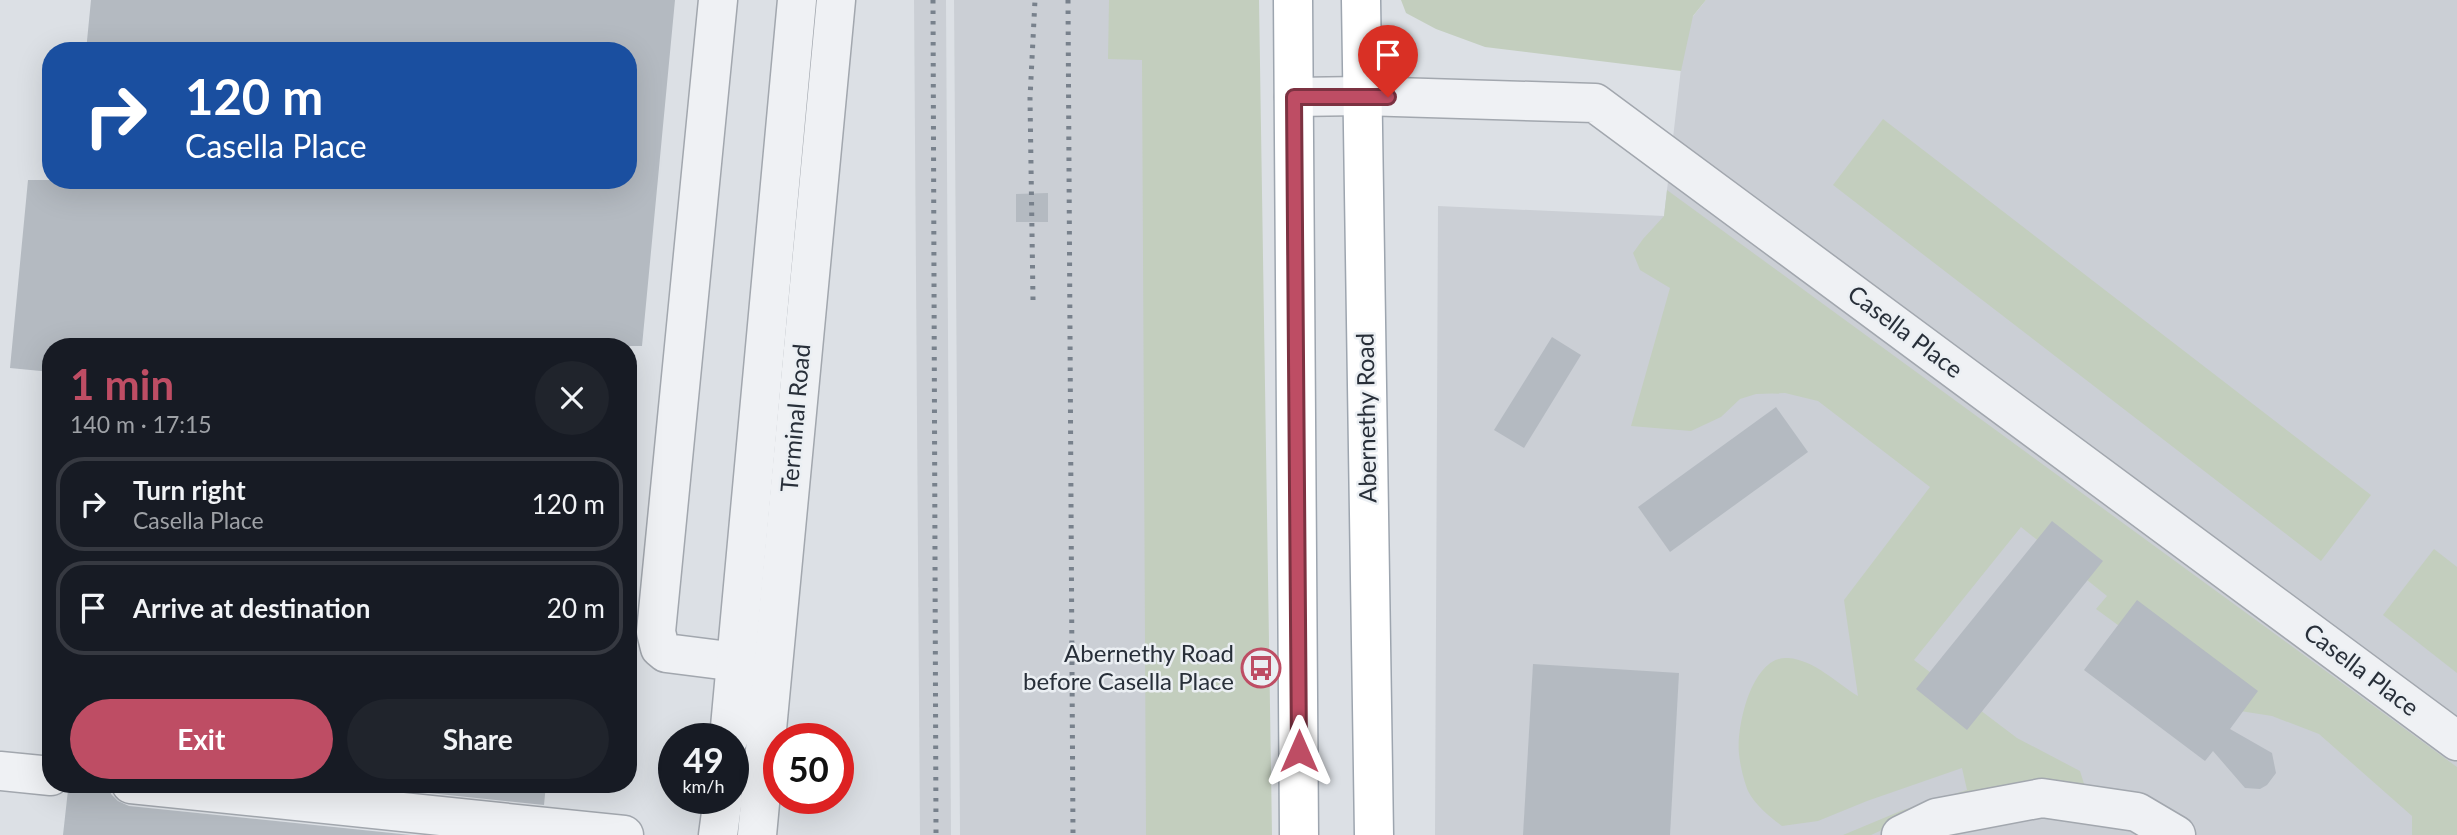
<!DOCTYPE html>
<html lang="en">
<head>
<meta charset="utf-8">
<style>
	body { margin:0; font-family:Lato,sans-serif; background:#20242c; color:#f1f3f6; height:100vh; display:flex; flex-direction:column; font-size:26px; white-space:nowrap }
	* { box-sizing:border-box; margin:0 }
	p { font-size:23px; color:#9ea1a6 }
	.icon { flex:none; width:38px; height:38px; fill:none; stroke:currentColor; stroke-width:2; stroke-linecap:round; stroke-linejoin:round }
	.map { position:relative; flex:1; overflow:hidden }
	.sheet { position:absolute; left:42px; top:338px; width:595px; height:455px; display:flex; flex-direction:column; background:#171b24; border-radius:28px; box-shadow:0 7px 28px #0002 }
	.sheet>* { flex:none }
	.guide { position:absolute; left:42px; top:42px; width:595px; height:147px; border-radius:28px; box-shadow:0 7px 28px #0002; background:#1a4fa0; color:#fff; overflow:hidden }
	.speed { position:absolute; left:658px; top:723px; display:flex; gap:14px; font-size:35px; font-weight:700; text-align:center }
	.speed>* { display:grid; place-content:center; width:91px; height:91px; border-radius:50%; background:#171b24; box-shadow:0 7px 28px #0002; line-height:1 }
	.speed small { font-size:18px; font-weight:400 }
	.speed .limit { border:10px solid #d22; background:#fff; color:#111 }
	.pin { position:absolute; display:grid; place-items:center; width:60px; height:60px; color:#fff; margin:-72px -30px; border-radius:50% 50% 50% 0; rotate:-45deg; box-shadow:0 0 7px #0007 }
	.pin .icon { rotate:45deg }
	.me { position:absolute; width:77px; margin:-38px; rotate:0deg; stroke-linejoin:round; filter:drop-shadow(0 0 5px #0008) }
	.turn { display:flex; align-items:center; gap:24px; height:147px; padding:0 28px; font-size:32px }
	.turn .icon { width:91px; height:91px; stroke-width:2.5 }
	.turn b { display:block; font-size:49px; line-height:60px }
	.round { display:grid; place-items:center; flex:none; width:74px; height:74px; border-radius:37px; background:#20242c }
	.summary { display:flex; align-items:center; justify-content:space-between; height:119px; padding:0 28px }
	h1 { font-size:42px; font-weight:700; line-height:52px; color:#be4d64 }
	.action { display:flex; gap:14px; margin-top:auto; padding:14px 28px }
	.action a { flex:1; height:80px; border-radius:42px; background:#be4d64; color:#fff; font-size:28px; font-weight:700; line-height:80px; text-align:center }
	.action a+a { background:#20242c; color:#f1f3f6 }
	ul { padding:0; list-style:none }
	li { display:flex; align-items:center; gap:21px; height:94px; margin:0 14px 10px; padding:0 14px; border:4px solid #363941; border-radius:28px }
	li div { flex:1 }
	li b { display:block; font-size:26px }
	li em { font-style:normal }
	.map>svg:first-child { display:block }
	.built { fill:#cbcfd5 }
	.green { fill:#c3cebe }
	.building { fill:#b4bac1 }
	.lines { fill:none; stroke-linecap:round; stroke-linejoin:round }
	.minor-casing { stroke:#a2a7ae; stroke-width:41 }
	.major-casing { stroke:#9da5af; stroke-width:41 }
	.minor { stroke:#eff1f4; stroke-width:38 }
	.major { stroke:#fff; stroke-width:38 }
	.rail { stroke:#78818c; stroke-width:5; stroke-dasharray:3.5 7; stroke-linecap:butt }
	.route-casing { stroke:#7c3241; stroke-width:18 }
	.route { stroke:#be4d64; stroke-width:12 }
	.labels { text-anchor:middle; stroke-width:5; stroke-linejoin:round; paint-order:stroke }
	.street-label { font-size:24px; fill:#282f39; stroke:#ebeff3 }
	.poi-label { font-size:24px; fill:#282f39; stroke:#ebeff3; text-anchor:end }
</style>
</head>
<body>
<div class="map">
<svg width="2457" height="835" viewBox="0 0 2457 835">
	<rect width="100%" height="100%" fill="#dce0e5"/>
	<g class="built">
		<polygon points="914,0 946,0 951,835 920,835"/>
		<polygon points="954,0 1206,0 1244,835 960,835"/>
		<polygon points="1706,0 2457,0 2457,835 1435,835 1438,206 1664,216 1686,25"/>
	</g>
	<g class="green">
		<polygon points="1109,0 1259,0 1272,835 1146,835 1142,60 1108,59"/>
		<polygon points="1401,0 1706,0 1693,16 1681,71 1485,47 1436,29 1406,13"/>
		<polygon points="1883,119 2371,495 2321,561 1833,185"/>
		<path d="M1667,190L2457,767V835H2412V816L2319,734L2272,716L2234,710L2096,609L2107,596L2021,527L1914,660L2017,738L2080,771L2086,790L1902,821L1871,835H1843L1903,810L1967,790L1962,768L1867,801L1818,821L1782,826C1769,816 1756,806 1748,791C1744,781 1740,765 1739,754C1736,727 1752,655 1788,658C1815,660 1836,683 1858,696L1844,600L1930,487L1818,401L1785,393L1756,394L1740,399L1721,417L1691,431L1631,426L1670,288L1640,270L1633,253L1643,239L1664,216Z"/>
		<polygon points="2434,549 2457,567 2457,673 2383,615"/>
	</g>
	<g class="building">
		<polygon points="91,0 675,0 642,346 51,346 51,372 10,368 28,180 628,180 628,51 86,51"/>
		<polygon points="1048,193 1048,222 1016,222 1016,194"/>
		<polygon points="1552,337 1581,355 1524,448 1494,430"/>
		<polygon points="1776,407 1808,452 1670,552 1638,507"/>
		<polygon points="2052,521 2103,561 1967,730 1916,689"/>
		<polygon points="2137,600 2258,691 2230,729 2272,753 2276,773 2267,785 2260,789 2245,788 2213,751 2205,761 2084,670"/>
		<polygon points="1533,664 1679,673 1670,835 1523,835"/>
		<polygon points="71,784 110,784 111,794 118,801 129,806 411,835 63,835 68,790"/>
		<polygon points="344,784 546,784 544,805"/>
	</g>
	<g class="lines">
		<defs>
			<g id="minor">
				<polyline points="718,0 656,632 660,648 666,653 737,662"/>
				<polyline points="1294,97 1362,96 1595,103 2457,741"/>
				<polyline points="729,738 797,0"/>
				<polyline points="0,771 51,776"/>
				<polyline points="131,784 624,835"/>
				<polyline points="718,835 723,798"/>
				<polyline points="757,835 836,0"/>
				<polyline points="1901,835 1936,818 2042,798 2137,812 2176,835"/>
			</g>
			<g id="major">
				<polyline points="1293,0 1299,835"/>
				<polyline points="1361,0 1374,835"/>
			</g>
		</defs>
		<use href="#minor" class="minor-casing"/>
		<use href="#major" class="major-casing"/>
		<use href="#minor" class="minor"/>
		<use href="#major" class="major"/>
		<g class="rail">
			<polyline points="933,0 936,835"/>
			<polyline points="1068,0 1073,835"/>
			<polyline points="1033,300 1030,98 1035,0"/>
		</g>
	</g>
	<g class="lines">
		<defs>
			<polyline id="route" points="1299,751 1294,97 1388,97"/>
		</defs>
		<use href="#route" class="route-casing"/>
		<use href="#route" class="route"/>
	</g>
	<defs>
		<symbol id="bus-ring" viewBox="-11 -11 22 22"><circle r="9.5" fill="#ebeff3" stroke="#be4d64" stroke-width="1.5"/><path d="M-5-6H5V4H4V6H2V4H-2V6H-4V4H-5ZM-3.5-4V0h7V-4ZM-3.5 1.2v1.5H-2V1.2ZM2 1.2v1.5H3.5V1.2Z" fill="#be4d64"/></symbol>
	</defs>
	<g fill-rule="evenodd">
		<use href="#bus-ring" x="1239" y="646" width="44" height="44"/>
	</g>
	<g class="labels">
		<g class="street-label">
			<text transform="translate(1905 332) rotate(37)" y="8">Casella Place</text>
			<text transform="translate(796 418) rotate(-85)" y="8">Terminal Road</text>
			<text transform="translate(1367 418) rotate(-91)" y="8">Abernethy Road</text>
			<text transform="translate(2361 670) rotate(37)" y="8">Casella Place</text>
		</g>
		<g class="poi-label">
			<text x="1234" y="662">Abernethy Road<tspan x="1234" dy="28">before Casella Place</tspan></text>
		</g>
	</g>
</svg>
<div class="speed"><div>49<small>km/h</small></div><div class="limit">50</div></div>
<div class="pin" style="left:1388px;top:97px;background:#d93025"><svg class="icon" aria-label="arrive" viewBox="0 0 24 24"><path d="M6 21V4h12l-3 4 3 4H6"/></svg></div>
<svg class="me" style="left:1299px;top:751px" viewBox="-20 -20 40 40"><path d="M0-17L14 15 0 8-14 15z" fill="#be4d64" stroke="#fff" stroke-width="4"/></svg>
<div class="guide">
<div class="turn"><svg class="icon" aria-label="right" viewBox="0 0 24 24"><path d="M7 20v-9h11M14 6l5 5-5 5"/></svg><div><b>120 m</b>Casella Place</div></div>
</div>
<section class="sheet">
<div class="summary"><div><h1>1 min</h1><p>140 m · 17:15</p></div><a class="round"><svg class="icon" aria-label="close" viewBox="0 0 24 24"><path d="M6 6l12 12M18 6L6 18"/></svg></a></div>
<ul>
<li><svg class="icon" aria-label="right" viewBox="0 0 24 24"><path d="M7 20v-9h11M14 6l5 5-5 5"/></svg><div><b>Turn right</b><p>Casella Place</p></div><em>120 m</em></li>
<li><svg class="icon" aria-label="arrive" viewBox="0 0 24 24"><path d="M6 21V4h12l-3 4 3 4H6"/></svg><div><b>Arrive at destination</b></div><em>20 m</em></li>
</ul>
<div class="action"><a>Exit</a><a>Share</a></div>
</section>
</div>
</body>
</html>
